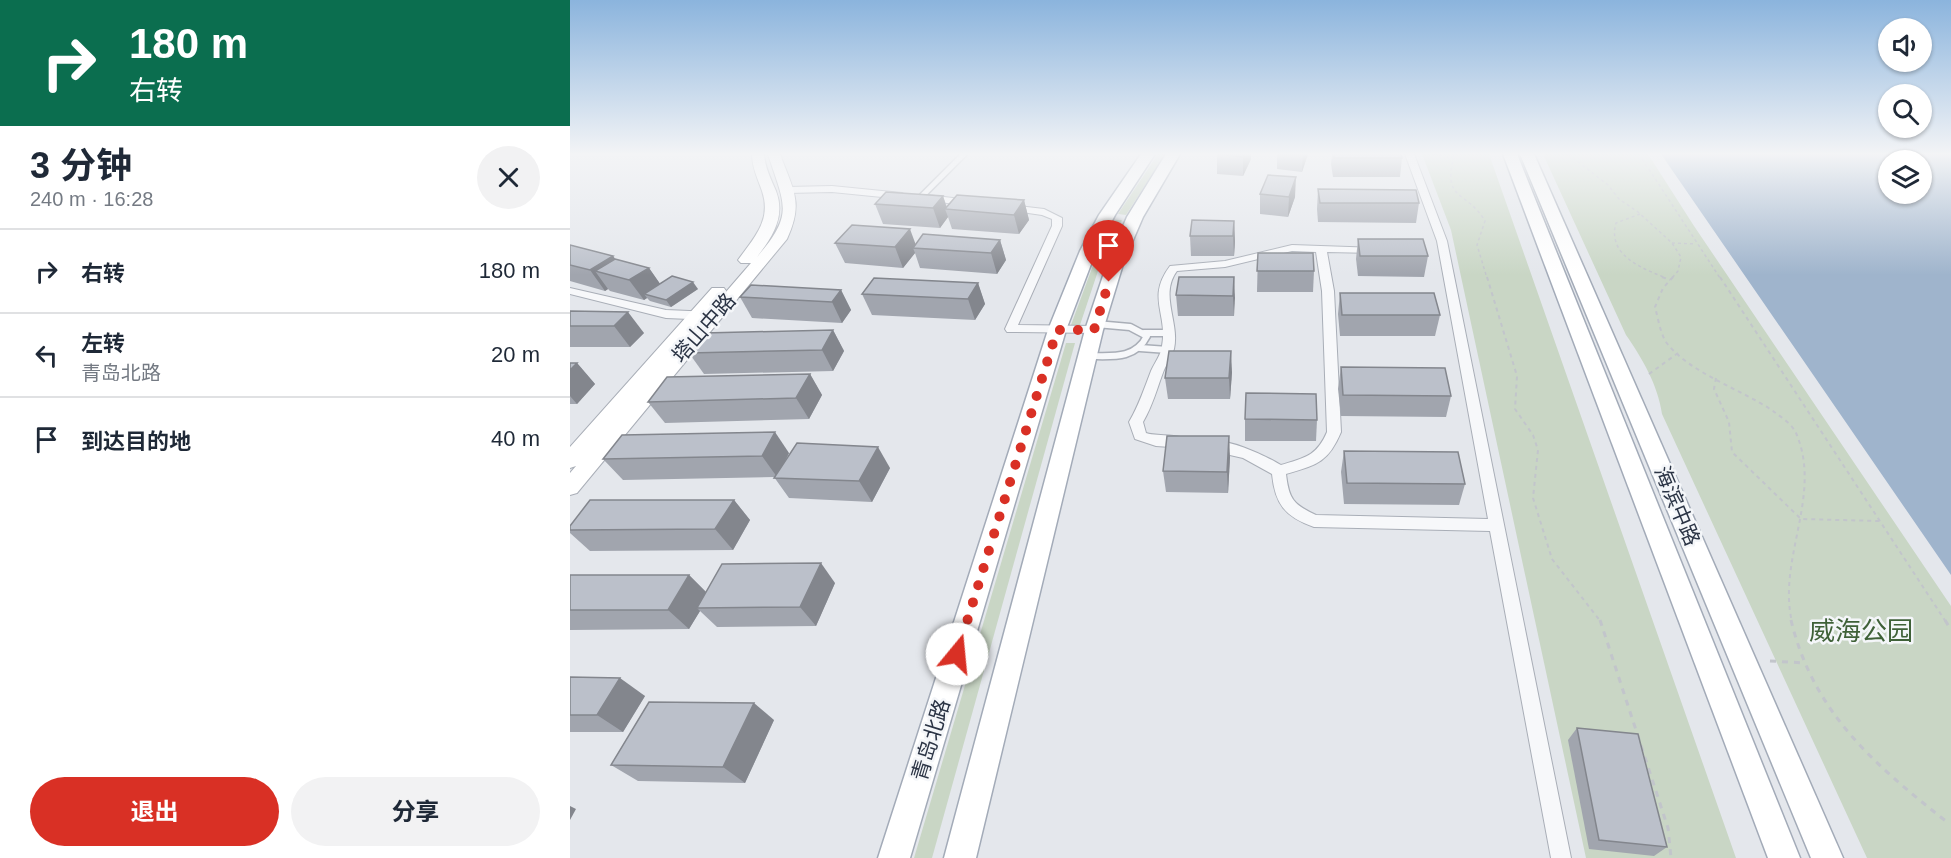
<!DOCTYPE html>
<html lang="zh">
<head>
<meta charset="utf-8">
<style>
	body { margin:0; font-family:Arial,"Noto Sans SC",sans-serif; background:#f2f2f3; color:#1f2937; height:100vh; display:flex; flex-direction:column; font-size:22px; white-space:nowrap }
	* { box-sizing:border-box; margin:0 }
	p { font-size:20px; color:#747a83 }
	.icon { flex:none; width:33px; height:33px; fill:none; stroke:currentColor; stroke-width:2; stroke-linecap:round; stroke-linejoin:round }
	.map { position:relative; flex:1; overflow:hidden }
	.side { display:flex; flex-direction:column; background:#fff; width:570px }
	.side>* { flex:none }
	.banner { background:#0b6e4f; color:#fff; overflow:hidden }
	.controls { position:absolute; left:1308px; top:18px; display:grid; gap:12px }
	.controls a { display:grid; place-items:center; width:54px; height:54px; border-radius:50%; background:#fff; box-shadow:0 2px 4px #0004; font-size:30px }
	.pin { position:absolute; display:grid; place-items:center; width:51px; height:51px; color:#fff; margin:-62px -26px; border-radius:50% 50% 50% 0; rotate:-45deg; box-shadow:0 0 6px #0007 }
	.pin .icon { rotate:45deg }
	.me { position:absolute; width:66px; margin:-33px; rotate:17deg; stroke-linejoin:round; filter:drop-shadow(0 0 4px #0008) }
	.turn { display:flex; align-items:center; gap:21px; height:126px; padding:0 30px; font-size:27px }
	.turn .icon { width:78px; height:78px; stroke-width:2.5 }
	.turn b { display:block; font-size:42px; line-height:51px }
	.round { display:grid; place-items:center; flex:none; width:63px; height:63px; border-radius:32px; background:#f2f2f3 }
	.overview { display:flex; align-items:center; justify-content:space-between; height:102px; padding:0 30px }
	h1 { font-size:36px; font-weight:700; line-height:45px }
	.button { display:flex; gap:12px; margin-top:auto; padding:12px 30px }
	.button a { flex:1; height:69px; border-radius:36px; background:#d93025; color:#fff; font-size:24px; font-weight:700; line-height:69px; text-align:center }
	.button a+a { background:#f2f2f3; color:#1f2937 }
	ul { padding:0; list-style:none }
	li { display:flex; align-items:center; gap:18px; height:84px; padding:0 30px; border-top:2px solid #e0e1e3 }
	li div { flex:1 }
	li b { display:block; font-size:22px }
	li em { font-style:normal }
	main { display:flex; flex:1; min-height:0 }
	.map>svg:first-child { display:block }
	.green { fill:#c9d6c5 }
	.water { fill:#9fb4cc; fill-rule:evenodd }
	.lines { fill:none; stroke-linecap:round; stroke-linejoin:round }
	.service-far1-casing { stroke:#a9aeb7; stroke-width:8 }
	.service-casing { stroke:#a9aeb7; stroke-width:9 }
	.minor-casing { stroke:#a9aeb7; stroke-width:2 }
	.secondary-casing { stroke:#a9aeb7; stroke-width:2 }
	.primary-casing { stroke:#a3abb8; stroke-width:3 }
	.path-far2 { stroke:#c2c5cb; stroke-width:1.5; stroke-dasharray:3 3; stroke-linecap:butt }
	.path-far1 { stroke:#c2c5cb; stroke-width:2; stroke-dasharray:4 4; stroke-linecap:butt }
	.path { stroke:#c2c5cb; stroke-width:3; stroke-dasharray:6 6; stroke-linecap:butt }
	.service-far1 { stroke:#f7f8fa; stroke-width:5 }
	.service { stroke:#f7f8fa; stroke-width:6 }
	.minor { fill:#f7f8fa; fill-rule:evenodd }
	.secondary { fill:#fff; fill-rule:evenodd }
	.primary { fill:#fff; fill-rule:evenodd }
	.wall { fill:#a1a5ae }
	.shaded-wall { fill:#83868d }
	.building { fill:#bbc0ca; stroke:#83868d; stroke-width:1.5 }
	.route { stroke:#d93025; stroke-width:10; stroke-dasharray:0 18 }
	.labels { text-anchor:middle; stroke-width:5; stroke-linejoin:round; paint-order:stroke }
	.street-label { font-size:21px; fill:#2b3445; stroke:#f4f6f9 }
	.near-park-label { font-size:26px; fill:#3f6138; stroke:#f4f6f9 }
</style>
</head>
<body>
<main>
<section class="side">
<div class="banner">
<div class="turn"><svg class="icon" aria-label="right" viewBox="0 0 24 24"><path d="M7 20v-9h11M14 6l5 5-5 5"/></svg><div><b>180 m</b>右转</div></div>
</div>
<div class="overview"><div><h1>3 分钟</h1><p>240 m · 16:28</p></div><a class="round"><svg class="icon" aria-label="close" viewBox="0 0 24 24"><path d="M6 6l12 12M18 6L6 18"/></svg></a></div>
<ul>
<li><svg class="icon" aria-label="right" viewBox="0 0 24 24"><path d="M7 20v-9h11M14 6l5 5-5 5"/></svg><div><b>右转</b></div><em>180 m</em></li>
<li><svg class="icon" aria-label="left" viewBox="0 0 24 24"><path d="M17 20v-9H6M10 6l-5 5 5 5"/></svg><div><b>左转</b><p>青岛北路</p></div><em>20 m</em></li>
<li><svg class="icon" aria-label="arrive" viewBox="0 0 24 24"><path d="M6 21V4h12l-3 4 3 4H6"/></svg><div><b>到达目的地</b></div><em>40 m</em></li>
</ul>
<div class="button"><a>退出</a><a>分享</a></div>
</section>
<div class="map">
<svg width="1381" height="858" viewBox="0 0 1381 858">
	<rect width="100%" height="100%" fill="#e4e7ec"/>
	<g class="green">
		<polygon points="588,154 595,154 556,215 548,214"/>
		<polygon points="852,154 919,154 1166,858 1016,858 881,230"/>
		<path d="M973,154H1078L1124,226L1381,606V858H1297L1092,414C1088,385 1072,358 1056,335Z"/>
		<polygon points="545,220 552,220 529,268 510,325 501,325 522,268"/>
		<polygon points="496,343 505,343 362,858 344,858"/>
	</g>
	<path class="water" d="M1091,154H1381V575ZM1318,160H1352V194H1318Z"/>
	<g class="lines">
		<defs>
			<polyline id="service-far1" points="351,197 394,154"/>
			<g id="service">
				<polyline points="574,333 600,333"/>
				<polyline points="570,348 598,350"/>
				<path d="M518,356C541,356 565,360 577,336L560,327L526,324"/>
			</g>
			<g id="minor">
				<path d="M835,154H844L877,241L1001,858H981L920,531L744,527C715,517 705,504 702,474L673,458L638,450L636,446L638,442C657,437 694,455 711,465C734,458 747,456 757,432L752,291L746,252L722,251L655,267L607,271C589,295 610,322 604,349C602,356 597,363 594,370C587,388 583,405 573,422L576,433C589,437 614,433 622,443L615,448L586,446L565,439L559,422C569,405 574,389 581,371C585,362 591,355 592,346C598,313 576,298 600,266L655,261L722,245L808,248L809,250L804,253L757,252L764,291L771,432C758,463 746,465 716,474C719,499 723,504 746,515L918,519L867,241Z"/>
				<polygon points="262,186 332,193 337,196 332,199 262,192 217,193 212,190 217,187"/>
				<polygon points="357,195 400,200 405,203 400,206 354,200 354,196"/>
				<polygon points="440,205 474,209 492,218 492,226 448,325 524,326 528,327 530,330 528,333 437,332 435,329 482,226 482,219 472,215 437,210 435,208"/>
				<polygon points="0,288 96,310 143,312 149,316 143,320 96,318 0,294"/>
			</g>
			<path id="secondary" d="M182,154H194C195,168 201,179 206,191C216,217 202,237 187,257C225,213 214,205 198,154H210C223,190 234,202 217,239L7,493L0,495V473L6,466L0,468V447L142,288H154L156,291L98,359L181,263H171L168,260C184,238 202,220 192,191C188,179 182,168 182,154Z"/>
			<g id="primary">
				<polygon points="571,154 585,154 545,215 526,251 496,330 340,858 308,858 478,330 510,251 529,215"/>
				<polygon points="596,154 610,154 573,217 554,261 533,330 406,858 374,858 515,330 538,261 557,217"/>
				<polygon points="933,154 947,154 1230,858 1198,858"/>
				<polygon points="950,154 964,154 1273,858 1241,858"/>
			</g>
		</defs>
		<use href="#service-far1" class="service-far1-casing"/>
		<use href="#service" class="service-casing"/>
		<use href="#minor" class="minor-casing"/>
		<use href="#secondary" class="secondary-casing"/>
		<use href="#primary" class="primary-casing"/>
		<g class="path-far2">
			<polyline points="864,154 881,158 887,154"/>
			<polyline points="998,154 1038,185 1049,199 1068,212 1102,243 1111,257 1108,271 1102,278"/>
			<polyline points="1069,154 1150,278"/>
			<path d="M884,156C872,202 897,190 915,221L907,245L917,278"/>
			<path d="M1070,214L1046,223C1037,255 1071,268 1096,278"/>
			<polyline points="1102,243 1126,244"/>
		</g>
		<g class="path-far1">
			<polyline points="917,277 947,376 945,409 963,435 968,450 963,498 982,559 1031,622"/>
			<polyline points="1092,277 1100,280"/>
			<path d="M1103,277L1093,288L1085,307C1088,318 1090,332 1096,342C1119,373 1171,389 1203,411C1211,417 1222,424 1226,433C1253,495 1207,559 1222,622"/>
			<polyline points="1150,277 1376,622"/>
			<polyline points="1079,374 1108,353"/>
			<polyline points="1146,378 1144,389 1159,422 1162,452 1231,519 1309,521"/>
		</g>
		<g class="path">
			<polyline points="1030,620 1098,828 1101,858"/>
			<path d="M1221,620C1243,713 1306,766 1377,822"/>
			<polyline points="1375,620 1381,630"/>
			<polyline points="1200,661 1235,663"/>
		</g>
		<use href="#service-far1" class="service-far1"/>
		<use href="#service" class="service"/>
		<use href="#minor" class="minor"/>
		<use href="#secondary" class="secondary"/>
		<use href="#primary" class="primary"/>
	</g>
	<g class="wall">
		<polygon points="647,154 681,154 681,159 673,176 647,174"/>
		<polygon points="707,154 738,154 732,172 707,169"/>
		<polygon points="762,154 831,154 832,158 830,177 763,177 761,164"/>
		<polygon points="748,189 849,203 846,223 748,222 747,209"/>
		<polygon points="690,194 725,197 718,217 690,214"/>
		<polygon points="373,196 377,207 454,200 459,220 449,234 382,229 378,217 370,228 313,224 305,204"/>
		<polygon points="664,221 665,241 664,256 621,256 620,236"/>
		<polygon points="788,239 858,256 854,277 788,276 786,259"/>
		<polygon points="430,240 436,260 427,274 350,268 345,253 333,268 275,263 265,243 345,244"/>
		<polygon points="0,245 43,256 45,259 79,268 90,284 128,289 101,307 80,301 77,298 74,300 40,291 38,289 35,291 0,281"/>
		<polygon points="688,253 744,271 743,292 687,292"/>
		<polygon points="664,277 664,316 608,316 606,295"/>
		<polygon points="408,283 415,304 405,320 302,315 292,294"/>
		<polygon points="271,290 281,310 272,323 182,318 170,297"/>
		<polygon points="770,293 870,315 865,336 770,336 768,314"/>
		<polygon points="0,311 74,333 60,347 0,347"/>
		<polygon points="263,330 274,351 263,371 134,374 119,353"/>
		<polygon points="0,363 7,363 25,384 7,404 0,404"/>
		<polygon points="771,367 881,396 876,417 771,416 768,389"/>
		<polygon points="662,372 660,399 598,399 595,378"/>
		<polygon points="240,374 252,395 239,419 95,423 78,402"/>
		<polygon points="675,419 747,420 746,441 675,441"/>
		<polygon points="774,451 895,484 889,505 774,504 771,472"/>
		<polygon points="219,453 216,459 320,468 302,502 219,498 204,477 53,480 33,459"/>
		<polygon points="660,457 658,493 596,492 593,471"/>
		<polygon points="164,500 180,520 163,550 20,551 0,533 0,526"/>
		<polygon points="0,575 119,575 136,592 265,583 246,626 147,627 130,611 119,629 0,630"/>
		<polygon points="0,677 75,696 53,732 0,732"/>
		<polygon points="204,720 175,783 68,781 41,765"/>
		<polygon points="1007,728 1097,847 1084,856 1019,849 998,740"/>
	</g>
	<g class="shaded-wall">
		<polygon points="674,154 681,154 681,159 673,176 673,157"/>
		<polygon points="733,154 738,154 732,172"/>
		<polygon points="726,177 725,197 718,217 719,197"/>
		<polygon points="373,196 377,209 375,209 378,217 370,228 363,208"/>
		<polygon points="454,200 459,220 449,234 444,215"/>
		<polygon points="664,221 665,241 664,256 663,236"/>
		<polygon points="340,229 347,248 343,248 345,253 333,268 325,247"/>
		<polygon points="430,240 436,260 427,274 421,253"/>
		<polygon points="43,256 58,276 25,271 38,289 35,291 20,270"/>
		<polygon points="79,268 93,288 74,294 77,298 74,300 59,280"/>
		<polygon points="664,277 665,298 664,316 663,296"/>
		<polygon points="123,282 128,289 101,307 96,300"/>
		<polygon points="408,283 415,304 405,320 398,299"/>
		<polygon points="271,290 281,310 272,323 262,302"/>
		<polygon points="58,312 74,333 60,347 44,326"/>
		<polygon points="263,330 274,351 263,371 252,350"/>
		<polygon points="661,351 662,372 660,399 659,378"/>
		<polygon points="7,363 25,384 7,404 0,396 0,370"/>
		<polygon points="240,374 252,395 239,419 226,398"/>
		<polygon points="205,432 219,453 207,477 192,456"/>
		<polygon points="659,436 660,457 658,493 657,472"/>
		<polygon points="308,447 320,468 302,502 289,481"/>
		<polygon points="164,500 180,520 163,550 145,529"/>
		<polygon points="251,563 265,583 246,626 230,607"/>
		<polygon points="119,575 139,595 127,608 130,611 119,629 98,610"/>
		<polygon points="50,678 75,696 53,732 27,715"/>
		<polygon points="184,703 204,720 175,783 153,767"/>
		<polygon points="0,806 6,809 0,820"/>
	</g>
	<g class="building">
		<polygon points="647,154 674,154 673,157"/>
		<polygon points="764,154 831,154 832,158 764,158"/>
		<polygon points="698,175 726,177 719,197 690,194"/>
		<polygon points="748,189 846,190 849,203 750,203"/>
		<polygon points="316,192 373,196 363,208 305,204"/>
		<polygon points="387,195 454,200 444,215 375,209"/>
		<polygon points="622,220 664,221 663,236 620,236"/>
		<polygon points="282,225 340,229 325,247 265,243"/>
		<polygon points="353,234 430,240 421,253 343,248"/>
		<polygon points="788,239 853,239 858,256 790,256"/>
		<polygon points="0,245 43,256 20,270 0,265"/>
		<polygon points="688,253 743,253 744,271 687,271"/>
		<polygon points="45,259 79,268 59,280 25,271"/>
		<polygon points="102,276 123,282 96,300 74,294"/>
		<polygon points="609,277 664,277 663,296 606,295"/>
		<polygon points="304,278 408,283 398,299 292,294"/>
		<polygon points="181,285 271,290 262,302 170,297"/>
		<polygon points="770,293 864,293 870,315 772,315"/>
		<polygon points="0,311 58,312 44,326 0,326"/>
		<polygon points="263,330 252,350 119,353 134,333"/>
		<polygon points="599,351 661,351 659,378 595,378"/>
		<polygon points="0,363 7,363 0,370"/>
		<polygon points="771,367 875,368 881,396 773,395"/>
		<polygon points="240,374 226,398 78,402 97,377"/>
		<polygon points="676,393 746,394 747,420 675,419"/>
		<polygon points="205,432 192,456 33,459 52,435"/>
		<polygon points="597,436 659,436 657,472 593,471"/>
		<polygon points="227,443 308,447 289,481 204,478"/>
		<polygon points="774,451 888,452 895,484 777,483"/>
		<polygon points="20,500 164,500 145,529 0,530 0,526"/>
		<polygon points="251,563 230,607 127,608 152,564"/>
		<polygon points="0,575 119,575 98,610 0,610"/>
		<polygon points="0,677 50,678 27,715 0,715"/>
		<polygon points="79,702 184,703 153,767 41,765"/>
		<polygon points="1007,728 1068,734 1097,847 1029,840"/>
	</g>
	<linearGradient id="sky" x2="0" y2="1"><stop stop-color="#8bb4dd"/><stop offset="0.56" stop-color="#f3f4f6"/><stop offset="1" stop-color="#f3f4f6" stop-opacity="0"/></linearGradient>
	<rect width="1381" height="275" fill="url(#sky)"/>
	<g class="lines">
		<polyline class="route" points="387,654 487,330 524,330 539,282"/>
	</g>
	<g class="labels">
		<g class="street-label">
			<text transform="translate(134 328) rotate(-49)" y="7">塔山中路</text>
			<text transform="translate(1107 506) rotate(67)" y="7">海滨中路</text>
			<text transform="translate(361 740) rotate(-73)" y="7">青岛北路</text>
		</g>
		<g class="near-park-label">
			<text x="1291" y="640">威海公园</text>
		</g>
	</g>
</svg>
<div class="controls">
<a><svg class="icon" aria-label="sound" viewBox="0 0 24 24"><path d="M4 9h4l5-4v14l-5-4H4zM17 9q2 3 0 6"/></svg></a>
<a><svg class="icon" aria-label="search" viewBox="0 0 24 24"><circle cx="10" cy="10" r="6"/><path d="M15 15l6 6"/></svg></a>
<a><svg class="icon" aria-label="layers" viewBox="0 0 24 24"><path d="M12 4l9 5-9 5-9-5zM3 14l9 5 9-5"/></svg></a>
</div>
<div class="pin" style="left:539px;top:282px;background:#d93025"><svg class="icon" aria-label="arrive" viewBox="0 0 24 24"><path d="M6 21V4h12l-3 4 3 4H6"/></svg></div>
<svg class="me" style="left:387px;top:654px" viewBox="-20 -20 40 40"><circle r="19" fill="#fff"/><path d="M0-13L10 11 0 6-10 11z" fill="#d93025"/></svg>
</div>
</main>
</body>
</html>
